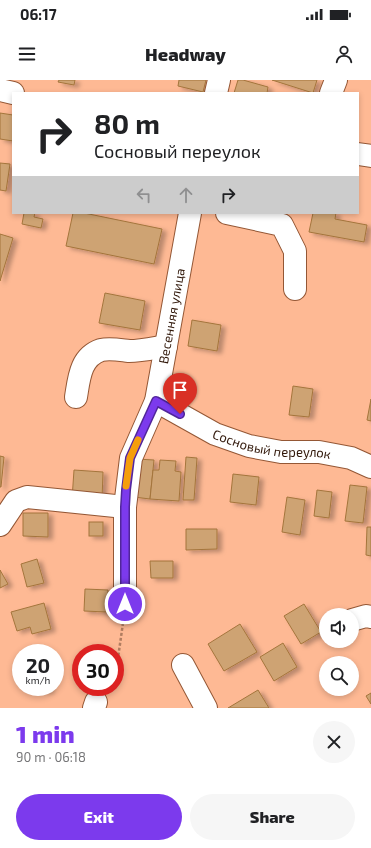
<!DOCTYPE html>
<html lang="en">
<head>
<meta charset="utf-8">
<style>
	body { margin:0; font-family:"Exo 2",sans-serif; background:#f6f6f6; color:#202124; height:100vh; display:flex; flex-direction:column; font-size:15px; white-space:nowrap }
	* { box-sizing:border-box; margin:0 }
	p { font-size:13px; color:#757577 }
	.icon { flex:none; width:22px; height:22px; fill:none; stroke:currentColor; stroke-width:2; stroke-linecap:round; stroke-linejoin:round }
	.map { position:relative; height:628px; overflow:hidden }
	.sheet { display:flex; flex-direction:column; background:#fff; flex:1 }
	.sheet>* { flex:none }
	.hud { position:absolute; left:12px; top:12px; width:347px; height:122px; border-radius:0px; box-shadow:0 2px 6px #0003; background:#fff; color:#202124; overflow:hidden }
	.fabs { position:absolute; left:319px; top:528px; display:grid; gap:8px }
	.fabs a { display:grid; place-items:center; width:40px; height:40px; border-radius:50%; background:#fff; box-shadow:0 2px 6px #0003; font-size:20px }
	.speed { position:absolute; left:12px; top:564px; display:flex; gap:8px; font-size:20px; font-weight:700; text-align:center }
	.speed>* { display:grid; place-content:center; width:52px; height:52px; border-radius:50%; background:#fff; box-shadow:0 2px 6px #0003; line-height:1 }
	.speed small { font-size:10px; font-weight:400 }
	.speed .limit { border:6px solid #d22; background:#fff; color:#111 }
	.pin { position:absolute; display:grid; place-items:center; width:34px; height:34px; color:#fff; margin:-41px -17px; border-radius:50% 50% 50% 0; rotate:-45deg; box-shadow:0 0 4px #0007 }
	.pin .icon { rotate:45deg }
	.me { position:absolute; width:44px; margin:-22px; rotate:0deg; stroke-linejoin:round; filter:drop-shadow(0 0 3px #0008) }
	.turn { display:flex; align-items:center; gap:14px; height:84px; padding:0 16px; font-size:18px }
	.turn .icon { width:52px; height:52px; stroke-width:2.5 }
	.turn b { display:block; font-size:28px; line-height:34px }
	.lanes { display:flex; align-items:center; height:38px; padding:0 16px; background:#0003; justify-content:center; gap:20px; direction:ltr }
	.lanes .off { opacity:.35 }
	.round { display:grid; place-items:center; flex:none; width:42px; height:42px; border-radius:21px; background:#f6f6f6 }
	.overview { display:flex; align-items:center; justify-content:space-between; height:68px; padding:0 16px }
	h1 { font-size:24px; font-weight:800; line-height:30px; color:#7c3aed }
	.cta { display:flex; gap:8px; margin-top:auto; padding:8px 16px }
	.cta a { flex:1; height:46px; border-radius:24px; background:#7c3aed; color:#fff; font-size:16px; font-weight:800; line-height:46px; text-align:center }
	.cta a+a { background:#f6f6f6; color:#202124 }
	.status { display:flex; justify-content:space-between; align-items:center; height:28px; padding:0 20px; background:#fff; direction:ltr }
	.status svg { height:11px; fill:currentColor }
	header { display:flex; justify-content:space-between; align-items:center; height:52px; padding:0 16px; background:#fff; font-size:18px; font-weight:800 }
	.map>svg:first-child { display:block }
	.building { fill:#cea373; stroke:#a4753c; filter:url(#shadow) }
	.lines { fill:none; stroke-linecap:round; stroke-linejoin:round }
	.minor-casing { stroke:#945735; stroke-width:24 }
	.path { stroke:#b17d60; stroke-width:2.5; stroke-dasharray:3 2; stroke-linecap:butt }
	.minor { stroke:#fff; stroke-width:22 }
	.route-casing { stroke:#51269a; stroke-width:10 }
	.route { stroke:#7c3aed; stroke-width:7 }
	.slow { stroke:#f59e0b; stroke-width:7 }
	.labels { text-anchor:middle; stroke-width:4; stroke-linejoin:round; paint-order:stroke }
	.street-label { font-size:13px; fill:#32190b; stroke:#f8ceb8 }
</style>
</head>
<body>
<div class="status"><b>06:17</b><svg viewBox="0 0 49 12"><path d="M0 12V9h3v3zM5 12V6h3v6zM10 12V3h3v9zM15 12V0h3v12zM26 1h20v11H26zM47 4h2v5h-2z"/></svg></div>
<header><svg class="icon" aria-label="menu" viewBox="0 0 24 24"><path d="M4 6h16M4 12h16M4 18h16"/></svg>Headway<svg class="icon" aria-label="person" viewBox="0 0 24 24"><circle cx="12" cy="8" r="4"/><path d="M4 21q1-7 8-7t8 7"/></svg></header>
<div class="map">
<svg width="371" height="628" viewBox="0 0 371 628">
	<defs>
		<filter id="shadow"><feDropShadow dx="4.5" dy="2.5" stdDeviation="2" flood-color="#0004"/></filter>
	</defs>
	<rect width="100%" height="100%" fill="#feb994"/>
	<g class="building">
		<polygon points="59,0 75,0 74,5 58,2"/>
		<polygon points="179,0 206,0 203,12 178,6"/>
		<polygon points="238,0 243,0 268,7 267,13 234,13"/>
		<polygon points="272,0 317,0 313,13"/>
		<polygon points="0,33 13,35 13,61 0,59"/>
		<polygon points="0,83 10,84 6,111 0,110"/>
		<polygon points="24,133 35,133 34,137 43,139 41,148 22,144"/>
		<polygon points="73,133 84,133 162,149 154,184 66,166"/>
		<polygon points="313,133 336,133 335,139 367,145 364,162 309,152"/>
		<polygon points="0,154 13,158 0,201"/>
		<polygon points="105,213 145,221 140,250 99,243"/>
		<polygon points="192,240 221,245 217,271 188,266"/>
		<polygon points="293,306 313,309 309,337 289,335"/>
		<polygon points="371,319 371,341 367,340"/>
		<polygon points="0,376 4,377 1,407 0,407"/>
		<polygon points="186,377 197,378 194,420 183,420"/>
		<polygon points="137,379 154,380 150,419 134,417"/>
		<polygon points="160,380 176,381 175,391 181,392 179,421 150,419 153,390 159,390"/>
		<polygon points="74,390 103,392 102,420 72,419"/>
		<polygon points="233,394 259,397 256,425 230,422"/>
		<polygon points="350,405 367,407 363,443 345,441"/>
		<polygon points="317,410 332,412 329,438 314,436"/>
		<polygon points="287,417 305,420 300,455 282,452"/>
		<polygon points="23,433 48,433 48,457 23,456"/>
		<rect x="89" y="442" width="14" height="14"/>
		<polygon points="367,447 371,447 371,476 366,475"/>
		<polygon points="186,449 217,449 217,469 186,470"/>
		<polygon points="37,479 44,503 27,507 21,484"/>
		<polygon points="150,481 173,481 173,498 151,498"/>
		<polygon points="0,490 8,504 0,508"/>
		<polygon points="85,509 108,510 107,532 84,531"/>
		<polygon points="44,523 51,549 32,554 30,547 17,551 11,532"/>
		<polygon points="304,524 321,552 301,564 284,536"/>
		<polygon points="240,544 257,572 224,591 208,564"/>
		<polygon points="283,563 297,587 274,601 260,577"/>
		<polygon points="21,585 21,603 16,602"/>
		<polygon points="33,607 50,607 48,611"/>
		<polygon points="258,610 269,628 228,628"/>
		<polygon points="371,613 371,624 366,616"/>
	</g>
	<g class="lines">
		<defs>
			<g id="minor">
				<polyline points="0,10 13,13"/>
				<polyline points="216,13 219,0"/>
				<polyline points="331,13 336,0"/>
				<polyline points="358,74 371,76"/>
				<polyline points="227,133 282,145 295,171 295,209"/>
				<path d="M76,317C79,299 80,277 101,270C110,268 120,270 129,271C141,271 154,268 166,266"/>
				<path id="s1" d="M156,321L215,354L249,366L281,372H319L351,378L371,387"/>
				<polyline points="0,445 16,421 27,417 125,427"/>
				<path id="s2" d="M125,524V427L131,378L156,321L190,133"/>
				<polyline points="352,540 366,536 371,537"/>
				<polyline points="183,585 206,628"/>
				<polyline points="94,628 96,622"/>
			</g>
		</defs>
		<use href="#minor" class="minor-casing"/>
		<polyline class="path" points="115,585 118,578 123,543"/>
		<use href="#minor" class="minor"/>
	</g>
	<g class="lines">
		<defs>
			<polyline id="route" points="125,524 125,427 126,410 130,378 156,321 180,334"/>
		</defs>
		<use href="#route" class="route-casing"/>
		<use href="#route" class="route"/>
		<polyline class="slow" points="126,406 130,378 138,360"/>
	</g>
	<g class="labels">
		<g class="street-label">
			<text dy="5" stroke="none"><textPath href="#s2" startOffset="295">Весенняя улица</textPath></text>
			<text dy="5" stroke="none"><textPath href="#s1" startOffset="126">Сосновый переулок</textPath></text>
		</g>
	</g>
</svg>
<div class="fabs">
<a><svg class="icon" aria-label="sound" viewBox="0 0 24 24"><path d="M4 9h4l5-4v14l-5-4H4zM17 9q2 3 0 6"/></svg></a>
<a><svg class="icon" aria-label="search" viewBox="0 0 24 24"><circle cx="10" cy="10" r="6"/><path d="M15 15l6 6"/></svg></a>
</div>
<div class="speed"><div>20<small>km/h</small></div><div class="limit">30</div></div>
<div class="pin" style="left:180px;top:334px;background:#d93025"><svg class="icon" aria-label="arrive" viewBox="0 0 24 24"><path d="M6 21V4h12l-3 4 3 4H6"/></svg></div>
<svg class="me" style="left:125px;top:524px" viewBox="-20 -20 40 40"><circle r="17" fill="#7c3aed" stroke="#fff" stroke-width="3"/><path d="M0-11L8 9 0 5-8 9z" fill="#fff"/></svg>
<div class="hud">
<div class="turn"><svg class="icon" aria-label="right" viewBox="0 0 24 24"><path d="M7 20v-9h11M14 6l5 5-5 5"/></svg><div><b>80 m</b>Сосновый переулок</div></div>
<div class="lanes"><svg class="icon off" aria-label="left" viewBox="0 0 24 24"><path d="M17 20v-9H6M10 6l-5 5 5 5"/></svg><svg class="icon off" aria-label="ahead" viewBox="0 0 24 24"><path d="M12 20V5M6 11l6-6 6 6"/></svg><svg class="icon" aria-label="right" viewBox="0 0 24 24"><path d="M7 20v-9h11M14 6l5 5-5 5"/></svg></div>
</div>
</div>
<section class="sheet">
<div class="overview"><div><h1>1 min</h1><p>90 m · 06:18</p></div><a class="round"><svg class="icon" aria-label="close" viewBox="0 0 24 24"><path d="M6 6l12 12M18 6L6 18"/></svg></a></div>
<div class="cta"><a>Exit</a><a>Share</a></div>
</section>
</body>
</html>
